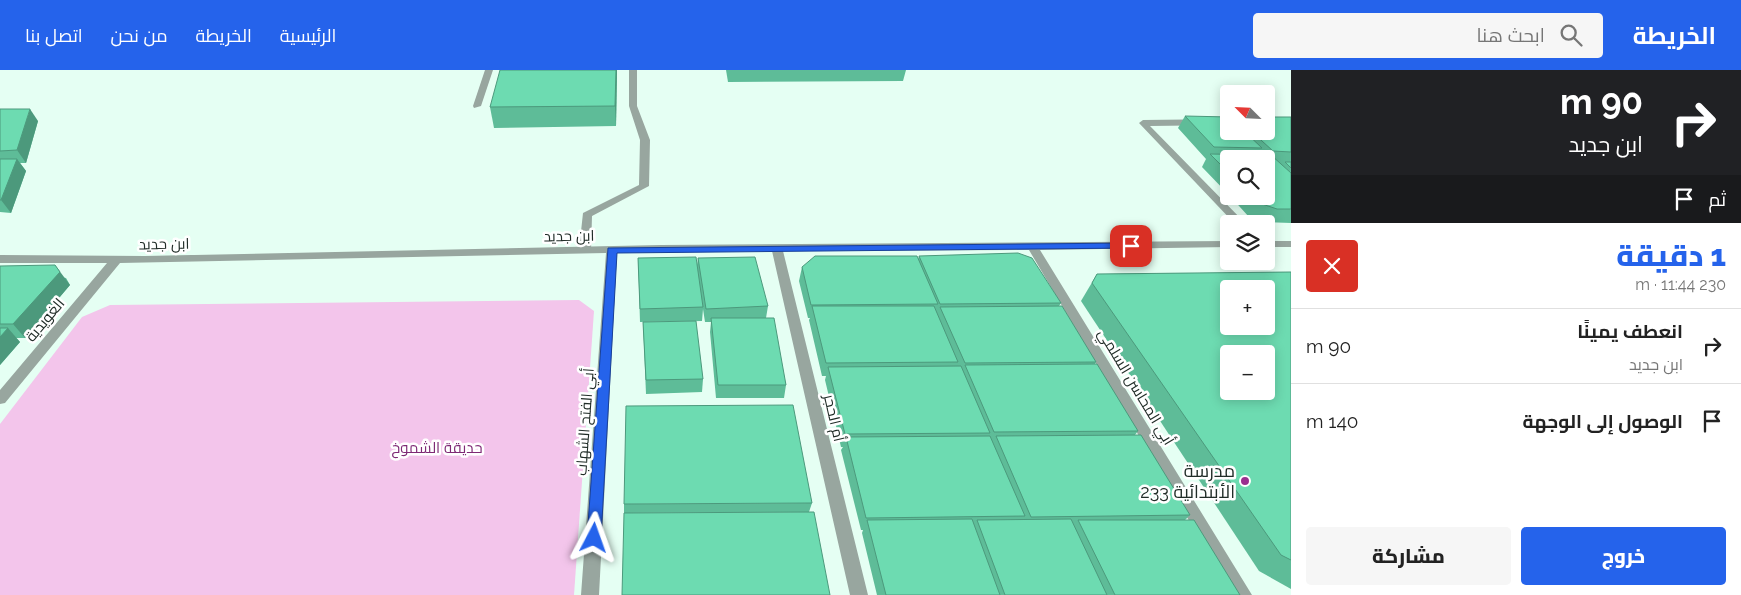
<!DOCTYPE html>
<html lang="ar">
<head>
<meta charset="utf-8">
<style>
	body { margin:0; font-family:Raleway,Cairo,sans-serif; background:#f6f6f6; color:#222; direction:rtl; height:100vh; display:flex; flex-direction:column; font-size:19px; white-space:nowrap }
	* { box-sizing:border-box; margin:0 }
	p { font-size:16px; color:#767676 }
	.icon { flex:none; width:28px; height:28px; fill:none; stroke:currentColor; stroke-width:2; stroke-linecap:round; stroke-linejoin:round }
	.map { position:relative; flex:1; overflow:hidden; direction:ltr }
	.sheet { display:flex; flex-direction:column; background:#fff; width:450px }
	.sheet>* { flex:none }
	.top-card { background:#202124; color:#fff; overflow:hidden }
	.needle { width:32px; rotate:294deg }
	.buttons { position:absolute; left:1220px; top:15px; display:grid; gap:10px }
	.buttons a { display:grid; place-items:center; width:55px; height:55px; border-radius:5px; background:#fff; box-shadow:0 2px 12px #0003; font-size:25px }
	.pin { position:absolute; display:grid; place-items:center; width:42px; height:42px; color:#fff; margin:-21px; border-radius:10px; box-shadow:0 2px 8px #0006 }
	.me { position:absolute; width:55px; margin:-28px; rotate:4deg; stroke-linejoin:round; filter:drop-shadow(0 0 4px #0008) }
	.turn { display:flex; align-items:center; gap:18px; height:105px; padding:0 15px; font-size:22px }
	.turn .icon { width:65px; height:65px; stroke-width:2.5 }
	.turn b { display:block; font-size:35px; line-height:42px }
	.then { display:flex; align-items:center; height:48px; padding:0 15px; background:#0003; gap:10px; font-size:19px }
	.round { display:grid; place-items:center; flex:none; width:52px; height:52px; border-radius:5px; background:#f6f6f6 }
	.overview { display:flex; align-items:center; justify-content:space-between; height:85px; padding:0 15px }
	h1 { font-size:30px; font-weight:800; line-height:38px; color:#2563eb }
	.action { display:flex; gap:10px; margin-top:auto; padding:10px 15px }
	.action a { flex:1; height:58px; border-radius:5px; background:#2563eb; color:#fff; font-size:20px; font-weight:800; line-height:58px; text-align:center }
	.action a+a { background:#f6f6f6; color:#222 }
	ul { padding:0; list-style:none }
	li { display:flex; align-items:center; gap:15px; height:75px; padding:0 15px; border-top:1px solid #e0e0e0 }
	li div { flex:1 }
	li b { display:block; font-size:19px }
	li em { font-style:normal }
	header { display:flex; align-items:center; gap:30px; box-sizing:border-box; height:70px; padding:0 25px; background:#2563eb; color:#fff }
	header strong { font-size:24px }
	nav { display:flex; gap:28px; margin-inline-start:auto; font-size:18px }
	.search { width:350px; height:45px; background:#f6f6f6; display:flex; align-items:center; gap:12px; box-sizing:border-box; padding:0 18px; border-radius:5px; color:#767676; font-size:19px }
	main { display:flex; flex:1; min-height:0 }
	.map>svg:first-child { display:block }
	.green { fill:#f3c5eb }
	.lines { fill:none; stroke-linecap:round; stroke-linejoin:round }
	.lane { fill:#98a69f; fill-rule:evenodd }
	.street { fill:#98a69f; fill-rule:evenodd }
	.wall { fill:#5ebc98 }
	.shaded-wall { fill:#4c997c }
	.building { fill:#6ddbb1; stroke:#4c997c; fill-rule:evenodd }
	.route { fill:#2563eb; stroke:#184099 }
	.poi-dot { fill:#9a2e8f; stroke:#fff; stroke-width:2 }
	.labels { text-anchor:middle; stroke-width:5; stroke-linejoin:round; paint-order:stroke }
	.street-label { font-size:15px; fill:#212d28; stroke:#fff }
	.park-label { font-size:15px; fill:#7e2975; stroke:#fff }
	.near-poi-label { font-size:18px; fill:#212d28; stroke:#fff; text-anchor:end }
</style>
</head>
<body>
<header>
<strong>الخريطة</strong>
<div class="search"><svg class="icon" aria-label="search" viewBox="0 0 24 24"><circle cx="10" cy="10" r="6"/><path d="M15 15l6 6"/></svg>ابحث هنا</div>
<nav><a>الرئيسية</a><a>الخريطة</a><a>من نحن</a><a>اتصل بنا</a></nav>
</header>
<main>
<section class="sheet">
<div class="top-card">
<div class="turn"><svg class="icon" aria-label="right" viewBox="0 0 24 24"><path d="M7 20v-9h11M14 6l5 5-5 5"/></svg><div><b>90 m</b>ابن جديد</div></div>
<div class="then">ثم<svg class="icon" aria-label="arrive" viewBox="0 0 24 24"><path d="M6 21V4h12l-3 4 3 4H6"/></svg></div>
</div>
<div class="overview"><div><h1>1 دقيقة</h1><p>230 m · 11:44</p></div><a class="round" style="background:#d93025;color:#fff"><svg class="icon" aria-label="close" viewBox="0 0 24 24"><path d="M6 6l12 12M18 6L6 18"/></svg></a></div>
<ul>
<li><svg class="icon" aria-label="right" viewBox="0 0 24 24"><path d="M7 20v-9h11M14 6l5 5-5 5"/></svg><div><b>انعطف يمينًا</b><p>ابن جديد</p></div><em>90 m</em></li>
<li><svg class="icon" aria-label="arrive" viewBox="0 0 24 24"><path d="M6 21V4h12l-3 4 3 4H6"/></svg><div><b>الوصول إلى الوجهة</b></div><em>140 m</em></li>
</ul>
<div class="action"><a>خروج</a><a>مشاركة</a></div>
</section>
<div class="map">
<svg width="1291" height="525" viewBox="0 0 1291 525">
	<rect width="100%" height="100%" fill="#e5fff3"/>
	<polygon class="green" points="579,230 594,241 574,525 0,525 0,354 82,247 110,235"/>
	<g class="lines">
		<g class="lane">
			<polygon points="485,0 493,0 481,36 474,38 473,36"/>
			<polygon points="629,0 637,0 637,36 650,70 649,116 592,146 591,180 585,183 579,180 583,143 639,115 640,70 629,36"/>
		</g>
		<g class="street">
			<polygon points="1229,49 1229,55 1150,56 1246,154 1235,154 1139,53 1143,50"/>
			<polygon points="1229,171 1229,177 1040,180 1252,525 1233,525 1029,180 783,181 868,525 850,525 772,181 617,183 599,525 581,525 606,183 120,193 5,333 0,334 0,320 107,193 0,193 0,185 145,186 661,175"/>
			<rect x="1266" y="171" width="25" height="6"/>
		</g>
	</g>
	<g class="wall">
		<polygon points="617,0 616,56 494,58 490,37"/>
		<polygon points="726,0 906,0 903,11 728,12"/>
		<polygon points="0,39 38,51 26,93 20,93 26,101 11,143 0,142"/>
		<polygon points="1185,46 1229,61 1266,61 1291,47 1291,153 1267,152 1249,147 1230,126 1266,126 1229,89 1229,125 1202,97 1206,89 1178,58"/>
		<polygon points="919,186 1061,233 1059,236 1096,292 1095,294 1138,361 1135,365 1190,445 1185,450 1240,525 877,525 862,463 863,460 861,460 841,380 843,377 841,377 825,310 826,306 822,306 809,250 810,248 808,248 799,211 802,197 918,189"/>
		<polygon points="638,188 697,195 698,188 768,236 766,248 786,315 784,328 716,328 710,262 711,252 705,252 703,239 702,251 640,252"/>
		<polygon points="0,196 66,208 70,215 25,268 16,268 20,272 0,295"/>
		<polygon points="1291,202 1291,519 1259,501 1081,231 1097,204"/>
		<polygon points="643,252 703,309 702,322 646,324"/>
		<polygon points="812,433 809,442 624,443 624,434"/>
	</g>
	<g class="shaded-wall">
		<polygon points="616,0 617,0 616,56 615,36"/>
		<polygon points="30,39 38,51 26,93 17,80"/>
		<polygon points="17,89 26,101 11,143 1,130"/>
		<polygon points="55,195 70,215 25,268 13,254"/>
		<polygon points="8,258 20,272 0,295 0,267"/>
	</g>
	<g class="building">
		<polygon points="500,0 616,0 615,36 490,37"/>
		<polygon points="0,39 30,39 17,80 0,81"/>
		<polygon points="1185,46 1229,47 1229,61 1244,61 1262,78 1214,77"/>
		<polygon points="1266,47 1291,47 1291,82 1273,81 1251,61 1266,61"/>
		<polygon points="1210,84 1271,85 1291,103 1291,139 1277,139 1259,133 1252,126 1266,126 1266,89 1229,89 1229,103"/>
		<polygon points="0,89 17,89 1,130 0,130"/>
		<polygon points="1285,92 1291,92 1291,98"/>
		<polygon points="1018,183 1032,188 1061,233 940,234 919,186"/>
		<polygon points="815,186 917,186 938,234 811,235 802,197"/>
		<polygon points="696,187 703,237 640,239 638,188"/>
		<polygon points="755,187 768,236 706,239 698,188"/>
		<polygon points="55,195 60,202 13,254 0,254 0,196"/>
		<path d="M1291,202V490L1281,485L1092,213L1097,204ZM1229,219H1266V256H1229ZM1229,284H1266V321H1229Z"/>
		<polygon points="812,236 934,236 958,292 826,293"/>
		<polygon points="1062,236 1096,292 965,293 940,237"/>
		<polygon points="711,248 774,248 786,315 718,315"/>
		<polygon points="696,251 703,309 646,310 643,252"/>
		<polygon points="0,258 8,258 0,267"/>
		<polygon points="1097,294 1138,361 994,362 965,295"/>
		<polygon points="961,296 990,363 845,364 828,297"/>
		<polygon points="793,335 812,433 624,434 626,336"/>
		<polygon points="1141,365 1190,445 1031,447 996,366"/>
		<polygon points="990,366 1025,446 866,448 846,367"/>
		<polygon points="814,442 830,525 622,525 624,443"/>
		<polygon points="972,449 1000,525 886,525 867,450"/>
		<polygon points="1071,449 1107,525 1005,525 977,450"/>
		<polygon points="1078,450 1194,450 1240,525 1115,525"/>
	</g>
	<polygon class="route" points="1131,173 1134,174 1134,178 617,183 601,468 599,472 594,474 589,472 587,468 608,178"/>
	<circle class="poi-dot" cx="1245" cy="411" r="5"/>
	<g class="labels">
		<g class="street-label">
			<text transform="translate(569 166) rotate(-1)" y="5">ابن جديد</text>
			<text transform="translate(164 174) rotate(-1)" y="5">ابن جديد</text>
			<text transform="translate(45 250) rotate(-50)" y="5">الغويدية</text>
			<text transform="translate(1136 317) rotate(59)" y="5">أبي المحاسن السلمي</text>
			<text transform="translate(834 348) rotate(77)" y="5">أم الحجر</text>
			<text transform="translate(585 352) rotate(-86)" y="5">أبي الفتح الشهاب</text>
		</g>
		<g class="park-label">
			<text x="437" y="383">حديقة الشموخ</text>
		</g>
		<g class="near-poi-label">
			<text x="1235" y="407">مدرسة<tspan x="1235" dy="21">الأبتدائية 233</tspan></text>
		</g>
	</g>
</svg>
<div class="buttons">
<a><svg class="needle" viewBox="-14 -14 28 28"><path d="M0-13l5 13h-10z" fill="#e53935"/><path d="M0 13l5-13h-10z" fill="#767676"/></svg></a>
<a><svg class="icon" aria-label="search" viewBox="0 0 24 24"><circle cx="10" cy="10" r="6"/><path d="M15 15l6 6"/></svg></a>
<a><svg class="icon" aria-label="layers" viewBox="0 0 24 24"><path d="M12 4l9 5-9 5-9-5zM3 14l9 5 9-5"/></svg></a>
<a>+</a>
<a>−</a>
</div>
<div class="pin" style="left:1131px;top:176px;background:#d93025"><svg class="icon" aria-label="arrive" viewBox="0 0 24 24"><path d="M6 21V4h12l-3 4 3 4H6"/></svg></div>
<svg class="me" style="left:594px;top:468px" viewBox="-20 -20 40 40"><path d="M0-17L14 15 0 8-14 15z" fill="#2563eb" stroke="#fff" stroke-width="4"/></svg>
</div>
</main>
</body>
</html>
